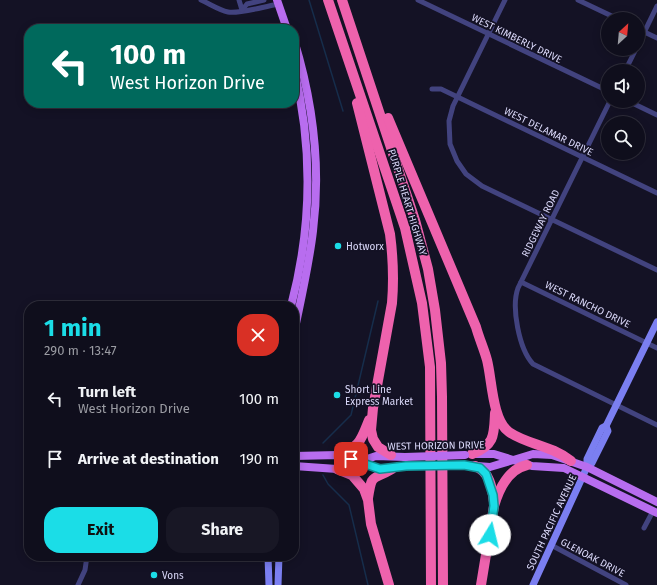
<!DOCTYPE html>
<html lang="en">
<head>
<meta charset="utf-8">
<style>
	body { margin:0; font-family:"Fira Sans",sans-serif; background:#181725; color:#f1f3f6; height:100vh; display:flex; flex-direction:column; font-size:15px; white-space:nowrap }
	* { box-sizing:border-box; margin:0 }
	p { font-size:13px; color:#9b9ca3 }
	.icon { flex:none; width:22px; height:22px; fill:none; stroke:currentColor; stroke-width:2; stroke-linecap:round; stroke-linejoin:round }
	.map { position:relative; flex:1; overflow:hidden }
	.details { position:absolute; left:24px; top:301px; width:275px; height:260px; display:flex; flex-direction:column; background:#0f0e1c; border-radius:16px; box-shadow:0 2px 10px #0003,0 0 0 1px #2f2e3b }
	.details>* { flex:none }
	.top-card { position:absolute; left:24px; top:24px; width:275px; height:84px; border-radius:16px; box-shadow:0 2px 10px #0003,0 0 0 1px #2f2e3b; background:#00695c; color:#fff; overflow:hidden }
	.needle { width:26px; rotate:26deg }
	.controls { position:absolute; left:601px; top:12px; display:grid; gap:8px }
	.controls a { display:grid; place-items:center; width:44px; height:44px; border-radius:50%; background:#0f0e1c; box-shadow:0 2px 10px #0003,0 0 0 1px #2f2e3b; font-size:20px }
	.pin { position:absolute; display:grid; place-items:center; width:34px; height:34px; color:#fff; margin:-17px; border-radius:8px; box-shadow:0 2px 6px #0006 }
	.me { position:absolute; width:44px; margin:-22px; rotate:9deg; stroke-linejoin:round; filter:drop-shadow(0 0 3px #0008) }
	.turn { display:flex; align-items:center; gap:14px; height:84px; padding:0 20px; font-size:18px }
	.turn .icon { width:52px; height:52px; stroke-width:2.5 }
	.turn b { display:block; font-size:28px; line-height:34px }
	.round { display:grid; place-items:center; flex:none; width:42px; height:42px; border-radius:16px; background:#181725 }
	.head { display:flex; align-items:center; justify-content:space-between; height:68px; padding:0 20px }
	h1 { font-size:24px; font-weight:700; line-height:30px; color:#1bdde7 }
	.action { display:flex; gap:8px; margin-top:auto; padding:8px 20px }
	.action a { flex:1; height:46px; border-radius:16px; background:#1bdde7; color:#111; font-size:16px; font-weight:700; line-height:46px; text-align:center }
	.action a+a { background:#181725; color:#f1f3f6 }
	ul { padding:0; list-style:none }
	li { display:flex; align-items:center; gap:12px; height:60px; padding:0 20px }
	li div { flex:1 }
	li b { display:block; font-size:15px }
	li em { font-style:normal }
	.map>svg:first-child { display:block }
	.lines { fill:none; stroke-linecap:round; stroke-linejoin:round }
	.stream { stroke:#162d4b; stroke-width:1.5 }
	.street { stroke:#42437f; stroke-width:5 }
	.secondary { stroke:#7b7ff1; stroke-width:7 }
	.primary { stroke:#b86def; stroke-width:8 }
	.highway { stroke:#ee62ad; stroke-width:10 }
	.primary-bridge { stroke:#b86def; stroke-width:8 }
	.route-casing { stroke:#129096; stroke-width:10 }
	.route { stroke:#1bdde7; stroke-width:7 }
	.poi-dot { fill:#1bdde7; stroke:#141225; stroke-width:1.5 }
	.labels { text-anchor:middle; stroke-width:3.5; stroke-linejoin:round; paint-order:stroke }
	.street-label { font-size:10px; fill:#dcdafb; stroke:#141225 }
	.poi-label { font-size:10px; fill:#dcdafb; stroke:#141225; text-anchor:start }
</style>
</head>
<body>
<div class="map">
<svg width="657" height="585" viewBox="0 0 657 585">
	<rect width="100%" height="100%" fill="#141225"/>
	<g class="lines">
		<g class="stream">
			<polyline points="309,0 343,111"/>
			<polyline points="323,443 351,415 378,301"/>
			<polyline points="323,475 328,484 349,505 368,585"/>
		</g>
		<g class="street">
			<path d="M201,0C210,4 219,10 228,12C238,14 263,7 274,5"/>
			<polyline points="239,0 242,10"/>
			<polyline points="418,0 608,91"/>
			<polyline points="505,0 453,106 449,121 450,144 457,161 466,174 482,186 657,270"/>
			<polyline points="578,0 618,19"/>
			<polyline points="242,10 247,4 264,0"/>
			<polyline points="638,29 657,38"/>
			<polyline points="638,45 657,6"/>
			<polyline points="625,71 636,49"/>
			<polyline points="432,89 441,89 657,193"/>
			<path d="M610,101L518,288C511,307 519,349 533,364L657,425"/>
			<polyline points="628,101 657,115"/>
			<polyline points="521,282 657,348"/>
			<polyline points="644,528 653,511"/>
			<polyline points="551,545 626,585"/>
			<polyline points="78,585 85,570 87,556"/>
		</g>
		<g class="secondary">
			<polyline points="587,467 592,463 608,431 606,426"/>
			<polyline points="268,556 269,585"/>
			<polyline points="278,585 279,556"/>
			<polyline points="533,585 587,467 587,459 602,428 606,426 657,322"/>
		</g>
		<g class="primary">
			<polyline points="277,0 287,29"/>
			<path d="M294,40C313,102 321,167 313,231C309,265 301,299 294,333"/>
			<path d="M291,306C312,227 313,148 294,69"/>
			<polyline points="474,454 494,454 532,466 564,468 657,513"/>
			<polyline points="294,456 338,455 379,469 406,466"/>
			<polyline points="464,465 490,467 533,454 552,455 587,467 657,502"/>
			<polyline points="294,466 337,469 376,456 405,457"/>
		</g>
		<g class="highway">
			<polyline points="328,0 405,228 422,303 430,367 431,585"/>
			<polyline points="342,0 415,220 428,269 435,310 441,363 442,397 443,585"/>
			<path d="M357,103L390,234C393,257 394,279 392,303L373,408L371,430L373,439L378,447L391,455"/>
			<path d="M388,118L476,327C479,338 484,349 487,360C492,379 492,420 509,432C528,445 551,445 571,461"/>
			<path d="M472,454C495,445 494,435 495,413"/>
			<path d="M338,455C360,447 361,440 369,420"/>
			<path d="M475,466C490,472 492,487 494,502"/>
			<polyline points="337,469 352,475 364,489 368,500 371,524 389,585"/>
			<path d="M368,498C372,472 372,481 392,469"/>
			<path d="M481,585L494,506C499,489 508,469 527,465"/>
		</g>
		<g class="primary-bridge">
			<polyline points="405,457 465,455"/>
			<polyline points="406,466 464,465"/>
		</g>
	</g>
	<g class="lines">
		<defs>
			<polyline id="route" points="351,459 380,469 406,466 464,465 480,468 486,474 493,495 494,506 490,535"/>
		</defs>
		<use href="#route" class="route-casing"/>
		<use href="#route" class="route"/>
	</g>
	<g class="poi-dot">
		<circle cx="338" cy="246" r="4"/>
		<circle cx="337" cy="395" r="4"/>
		<circle cx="154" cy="575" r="4"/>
	</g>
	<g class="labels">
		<g class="street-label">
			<text transform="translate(517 38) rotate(26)" y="4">WEST KIMBERLY DRIVE</text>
			<text transform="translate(549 131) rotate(26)" y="4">WEST DELAMAR DRIVE</text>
			<text transform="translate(408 202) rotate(73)" y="4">PURPLE HEART HIGHWAY</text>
			<text transform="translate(540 223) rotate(-64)" y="4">RIDGEWAY ROAD</text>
			<text transform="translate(588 304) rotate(26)" y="4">WEST RANCHO DRIVE</text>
			<text transform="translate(436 445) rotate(-1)" y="4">WEST HORIZON DRIVE</text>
			<text transform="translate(551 522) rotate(-65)" y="4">SOUTH PACIFIC AVENUE</text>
			<text transform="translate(593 557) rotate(28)" y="4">GLENOAK DRIVE</text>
		</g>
		<g class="poi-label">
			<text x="346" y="250">Hotworx</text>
			<text x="345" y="393">Short Line<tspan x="345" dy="12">Express Market</tspan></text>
			<text x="162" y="579">Vons</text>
		</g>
	</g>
</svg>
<div class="controls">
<a><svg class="needle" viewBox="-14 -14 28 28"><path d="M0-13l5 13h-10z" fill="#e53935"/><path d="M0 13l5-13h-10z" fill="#9b9ca3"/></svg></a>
<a><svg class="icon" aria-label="sound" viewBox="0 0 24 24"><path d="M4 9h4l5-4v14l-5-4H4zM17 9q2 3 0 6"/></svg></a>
<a><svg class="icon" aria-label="search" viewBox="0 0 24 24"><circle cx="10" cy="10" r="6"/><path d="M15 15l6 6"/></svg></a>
</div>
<div class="pin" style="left:351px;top:459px;background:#d93025"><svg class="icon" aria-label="arrive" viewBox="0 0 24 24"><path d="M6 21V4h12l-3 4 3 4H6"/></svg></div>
<svg class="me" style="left:490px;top:535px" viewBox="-20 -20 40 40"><circle r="19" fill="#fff"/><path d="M0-13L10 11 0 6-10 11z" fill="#1bdde7"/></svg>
<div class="top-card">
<div class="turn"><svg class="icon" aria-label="left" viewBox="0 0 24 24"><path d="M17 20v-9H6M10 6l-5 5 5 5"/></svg><div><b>100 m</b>West Horizon Drive</div></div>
</div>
<section class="details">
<div class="head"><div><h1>1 min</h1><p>290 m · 13:47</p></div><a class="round" style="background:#d93025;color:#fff"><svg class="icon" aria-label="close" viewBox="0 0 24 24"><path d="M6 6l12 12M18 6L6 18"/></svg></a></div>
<ul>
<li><svg class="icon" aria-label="left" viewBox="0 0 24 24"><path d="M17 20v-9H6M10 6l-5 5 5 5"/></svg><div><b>Turn left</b><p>West Horizon Drive</p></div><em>100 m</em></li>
<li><svg class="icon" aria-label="arrive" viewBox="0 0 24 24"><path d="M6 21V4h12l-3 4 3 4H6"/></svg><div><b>Arrive at destination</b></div><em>190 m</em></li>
</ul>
<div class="action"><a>Exit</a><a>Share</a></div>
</section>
</div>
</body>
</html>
